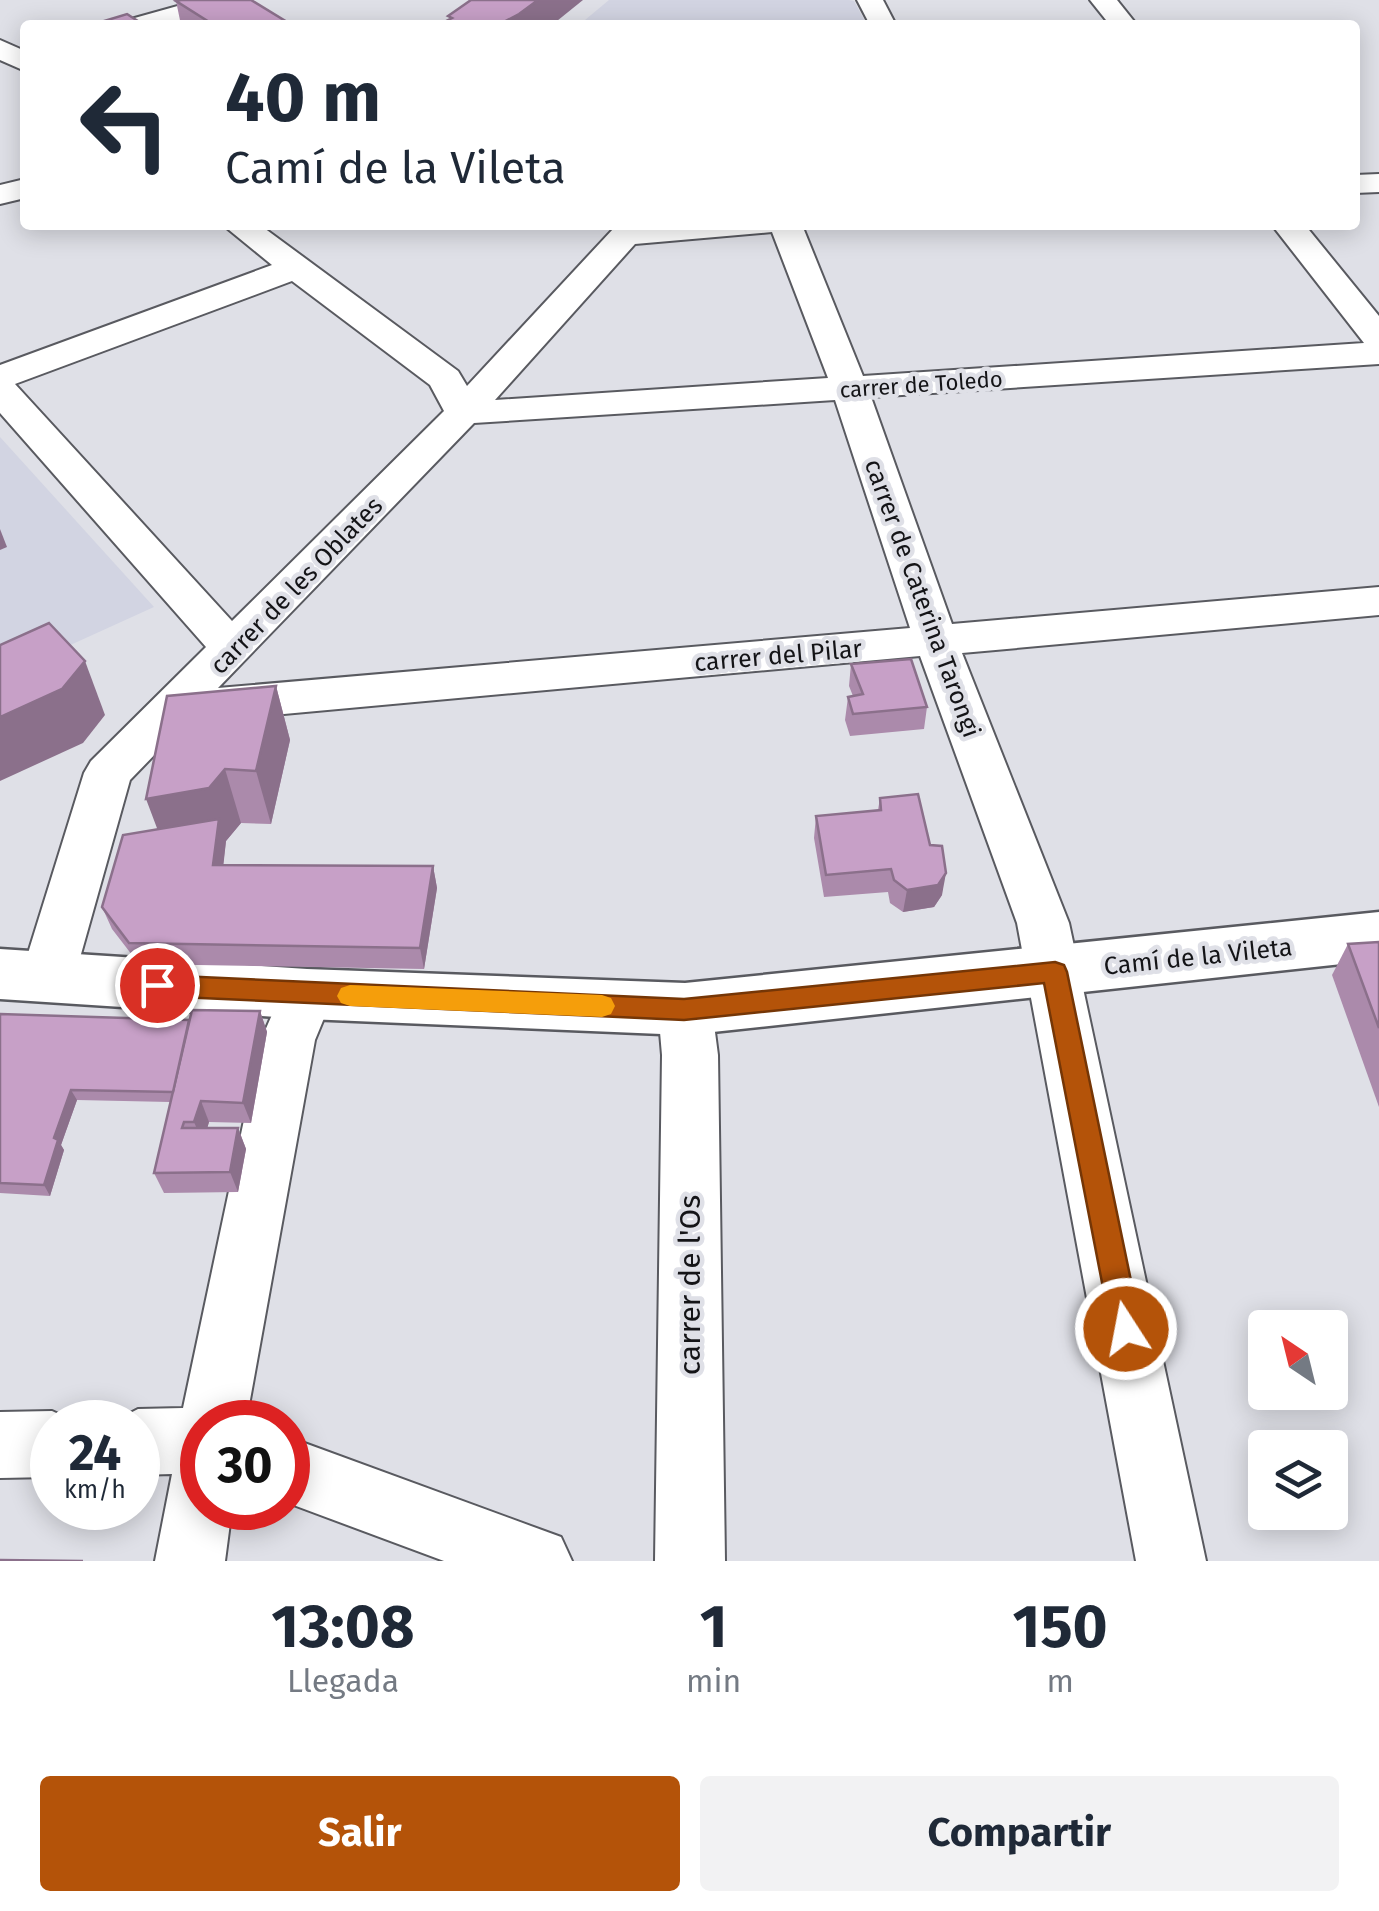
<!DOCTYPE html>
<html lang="es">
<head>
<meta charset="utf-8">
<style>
	body { margin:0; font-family:"Fira Sans",sans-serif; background:#f2f2f3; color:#1f2937; height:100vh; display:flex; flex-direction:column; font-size:38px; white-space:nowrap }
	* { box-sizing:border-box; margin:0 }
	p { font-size:32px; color:#747a83 }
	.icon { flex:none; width:55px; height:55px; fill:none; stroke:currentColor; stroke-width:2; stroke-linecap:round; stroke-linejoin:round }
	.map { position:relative; height:1561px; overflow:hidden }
	.drawer { display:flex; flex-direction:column; background:#fff; flex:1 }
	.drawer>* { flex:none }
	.top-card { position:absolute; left:20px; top:20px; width:1340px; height:210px; border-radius:10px; box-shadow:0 5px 25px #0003; background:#fff; color:#1f2937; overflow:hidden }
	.needle { width:65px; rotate:325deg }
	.tools { position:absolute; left:1248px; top:1310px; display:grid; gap:20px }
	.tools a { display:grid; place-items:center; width:100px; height:100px; border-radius:10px; background:#fff; box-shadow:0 5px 25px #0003; font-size:50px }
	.speed { position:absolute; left:30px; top:1400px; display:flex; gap:20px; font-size:50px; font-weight:700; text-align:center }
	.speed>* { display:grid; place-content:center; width:130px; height:130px; border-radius:50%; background:#fff; box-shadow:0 5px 25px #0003; line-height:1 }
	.speed small { font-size:25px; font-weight:400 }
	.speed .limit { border:15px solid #d22; background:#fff; color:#111 }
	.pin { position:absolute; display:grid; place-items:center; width:85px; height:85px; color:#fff; margin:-42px; border:5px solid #fff; border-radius:50%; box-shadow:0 2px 10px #0007 }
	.me { position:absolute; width:110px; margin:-55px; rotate:349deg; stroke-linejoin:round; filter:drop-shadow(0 0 8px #0008) }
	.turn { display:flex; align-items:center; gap:35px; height:210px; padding:0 40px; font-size:45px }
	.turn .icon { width:130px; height:130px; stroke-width:2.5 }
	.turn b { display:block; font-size:70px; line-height:85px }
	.eta { display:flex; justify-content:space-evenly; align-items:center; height:170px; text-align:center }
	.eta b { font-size:60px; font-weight:700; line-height:70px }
	.action { display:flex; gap:20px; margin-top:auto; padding:20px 40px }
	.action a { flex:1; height:115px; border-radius:10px; background:#b45309; color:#fff; font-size:40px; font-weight:700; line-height:115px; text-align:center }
	.action a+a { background:#f2f2f3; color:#1f2937 }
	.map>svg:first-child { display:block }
	.built { fill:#d2d4e2 }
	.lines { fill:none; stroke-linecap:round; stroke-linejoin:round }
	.minor-casing { stroke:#595a60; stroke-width:4 }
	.tertiary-casing { stroke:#595a60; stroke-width:5 }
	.minor { fill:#fff; fill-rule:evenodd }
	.tertiary { fill:#fff; fill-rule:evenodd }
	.wall { fill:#ab8aab }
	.shaded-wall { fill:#8b708b }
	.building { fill:#c7a0c7; stroke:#8b708b; stroke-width:2.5 }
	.route { fill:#b45309; stroke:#753606; stroke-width:2.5 }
	.slow { fill:#f59e0b }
	.labels { text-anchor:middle; stroke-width:9; stroke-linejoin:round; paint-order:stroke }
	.far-street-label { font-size:22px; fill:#141417; stroke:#dfe0e7 }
	.street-label { font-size:25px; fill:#141417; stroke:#dfe0e7 }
	.near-street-label { font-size:30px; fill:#141417; stroke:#dfe0e7 }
</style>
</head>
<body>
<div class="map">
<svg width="1379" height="1561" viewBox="0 0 1379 1561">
	<rect width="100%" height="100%" fill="#dfe0e7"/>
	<g class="built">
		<polygon points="609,0 849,0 854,1 867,25 579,25"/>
		<polygon points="0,437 154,607 0,677"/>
	</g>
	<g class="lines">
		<defs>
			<g id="minor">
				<polygon points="199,0 241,0 237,5 169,25 127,25 131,19"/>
				<polygon points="857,0 883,0 896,25 870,25"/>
				<polygon points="1090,0 1117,0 1137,25 1110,25"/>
				<polygon points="0,40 25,51 25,71 0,60"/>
				<polygon points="1379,174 1379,192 1355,193 1355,175"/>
				<polygon points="25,179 25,198 0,204 0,185"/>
				<path d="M223,225H260L458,371L467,386L614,228L625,225H802L863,376L1364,343L1272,225H1305L1379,316V364L871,397L952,624L1379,587V615L962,653L1069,923L1206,1561H1136L1017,923L920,656L217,720L201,715L198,710L130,780L74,979L66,994L47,1001L28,994L20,979L84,773L91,761L206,647L0,413V365L272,265ZM772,232L828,378L495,400L635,244ZM292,281L430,385L444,411L232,621L15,384ZM835,400L910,628L218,688L474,423Z"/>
				<polygon points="307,972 326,978 334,994 315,1040 246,1422 202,1422 202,1508 232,1508 225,1561 155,1561 172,1474 138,1475 138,1422 113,1422 138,1409 183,1408 261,1040 288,978"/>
				<polygon points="685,987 704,993 712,1009 718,1055 725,1561 655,1561 662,1055 658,1009 666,993"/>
				<polygon points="52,1411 76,1422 52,1422 52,1477 0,1478 0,1412"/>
				<polygon points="288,1437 561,1537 572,1561 444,1561 288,1503"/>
			</g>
			<polygon id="tertiary" points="1379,912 1379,960 685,1035 307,1019 0,999 0,949 307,969 685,983"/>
		</defs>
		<use href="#minor" class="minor-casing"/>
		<use href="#tertiary" class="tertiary-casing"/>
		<use href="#minor" class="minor"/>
		<use href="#tertiary" class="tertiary"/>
	</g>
	<g class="wall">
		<polygon points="176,1 292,25 181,25"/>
		<polygon points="851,664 927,707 924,729 850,736 845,720 848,697 853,696 849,686"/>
		<polygon points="276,686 290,740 271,824 241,823 226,841 223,865 433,866 437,888 424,969 139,964 112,929 102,907 158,829"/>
		<polygon points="880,798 942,895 934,907 903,912 890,903 888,892 824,897 814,838 816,816 878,810"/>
		<polygon points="1379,942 1379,1107 1332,975 1348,944"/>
		<polygon points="260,1011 267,1032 251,1123 209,1122 207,1128 238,1128 246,1149 238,1192 164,1193 154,1173 170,1102 77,1100 61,1145 64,1150 50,1196 0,1193 0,1014 189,1020"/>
	</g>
	<g class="shaded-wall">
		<polygon points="538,0 583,0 552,25 502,25 502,23"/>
		<polygon points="0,529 7,547 0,550"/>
		<polygon points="85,661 105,715 83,743 0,781 0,717"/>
		<polygon points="276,686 290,740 271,824 256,771"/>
		<polygon points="225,769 241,823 226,841 221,887 166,852 146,799"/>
		<polygon points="433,866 437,888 424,969 420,948"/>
		<polygon points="946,873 942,895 934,907 903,912 907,890"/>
		<polygon points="260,1011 267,1032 251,1123 243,1103"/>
		<polygon points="71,1090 77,1100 61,1145 64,1150 50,1196 44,1185 54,1138"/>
		<polygon points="201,1101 209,1122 203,1143 194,1122"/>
		<polygon points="238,1128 246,1149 238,1192 230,1172"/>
	</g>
	<g class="building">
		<polygon points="181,0 251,0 292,25 214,25 176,1"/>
		<polygon points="471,0 538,0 519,14 502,23 507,24 506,25 438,25 452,18 448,16"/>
		<polygon points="127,14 144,25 91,25"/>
		<polygon points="49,623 85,661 62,689 0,717 0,645"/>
		<polygon points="911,659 927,707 853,714 848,697 863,694 851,664"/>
		<polygon points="276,686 256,771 225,769 209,788 146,799 167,696"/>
		<polygon points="918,794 930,845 942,846 946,873 938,885 907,890 894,880 891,869 826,875 816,816 881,810 880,798"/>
		<polygon points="219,819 213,865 433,866 420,948 129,943 102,907 123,835"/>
		<polygon points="1379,942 1379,1028 1348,944"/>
		<polygon points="192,1010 260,1011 243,1103 201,1101 194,1122 184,1122 182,1128 238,1128 230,1172 154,1173"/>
		<polygon points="0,1014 189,1020 173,1092 71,1090 54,1138 58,1140 44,1185 0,1183"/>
		<polygon points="0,1560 83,1561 0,1561"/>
	</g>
	<polygon class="route" points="1055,962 1064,965 1067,972 1141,1329 1136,1339 1126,1343 1115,1339 1111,1329 1044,983 684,1020 157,996 148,993 145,985 148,978 157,975 684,999"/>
	<polygon class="slow" points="350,985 602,995 611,998 615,1006 611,1014 602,1017 350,1006 341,1003 337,996 341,988"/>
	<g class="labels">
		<g class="far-street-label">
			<text transform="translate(921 384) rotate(-4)" y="8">carrer de Toledo</text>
		</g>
		<g class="street-label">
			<text transform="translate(296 585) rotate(-46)" y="9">carrer de les Oblates</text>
			<text transform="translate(923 598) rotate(70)" y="9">carrer de Caterina Tarongi</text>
			<text transform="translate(778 655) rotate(-5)" y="9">carrer del Pilar</text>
			<text transform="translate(1198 956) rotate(-6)" y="9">Camí de la Vileta</text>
		</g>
		<g class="near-street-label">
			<text transform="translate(690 1285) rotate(-90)" y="10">carrer de l'Os</text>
		</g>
	</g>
</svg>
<div class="tools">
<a><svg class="needle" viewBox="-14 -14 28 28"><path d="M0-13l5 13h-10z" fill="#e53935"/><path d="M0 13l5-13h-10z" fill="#747a83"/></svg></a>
<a><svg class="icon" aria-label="layers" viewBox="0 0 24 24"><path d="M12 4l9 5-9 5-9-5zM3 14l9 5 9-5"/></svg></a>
</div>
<div class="speed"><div>24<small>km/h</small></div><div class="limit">30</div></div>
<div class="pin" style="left:157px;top:985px;background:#d93025"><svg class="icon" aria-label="arrive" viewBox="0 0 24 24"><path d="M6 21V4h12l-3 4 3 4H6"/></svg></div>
<svg class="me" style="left:1126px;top:1329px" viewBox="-20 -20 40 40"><circle r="17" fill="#b45309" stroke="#fff" stroke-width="3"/><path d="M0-11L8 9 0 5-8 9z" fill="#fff"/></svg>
<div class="top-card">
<div class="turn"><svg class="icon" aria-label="left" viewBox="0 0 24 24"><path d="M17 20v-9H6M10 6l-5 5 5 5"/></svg><div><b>40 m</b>Camí de la Vileta</div></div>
</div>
</div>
<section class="drawer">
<div class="eta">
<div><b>13:08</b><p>Llegada</p></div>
<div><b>1</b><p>min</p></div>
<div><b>150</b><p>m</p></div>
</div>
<div class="action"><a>Salir</a><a>Compartir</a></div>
</section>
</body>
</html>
